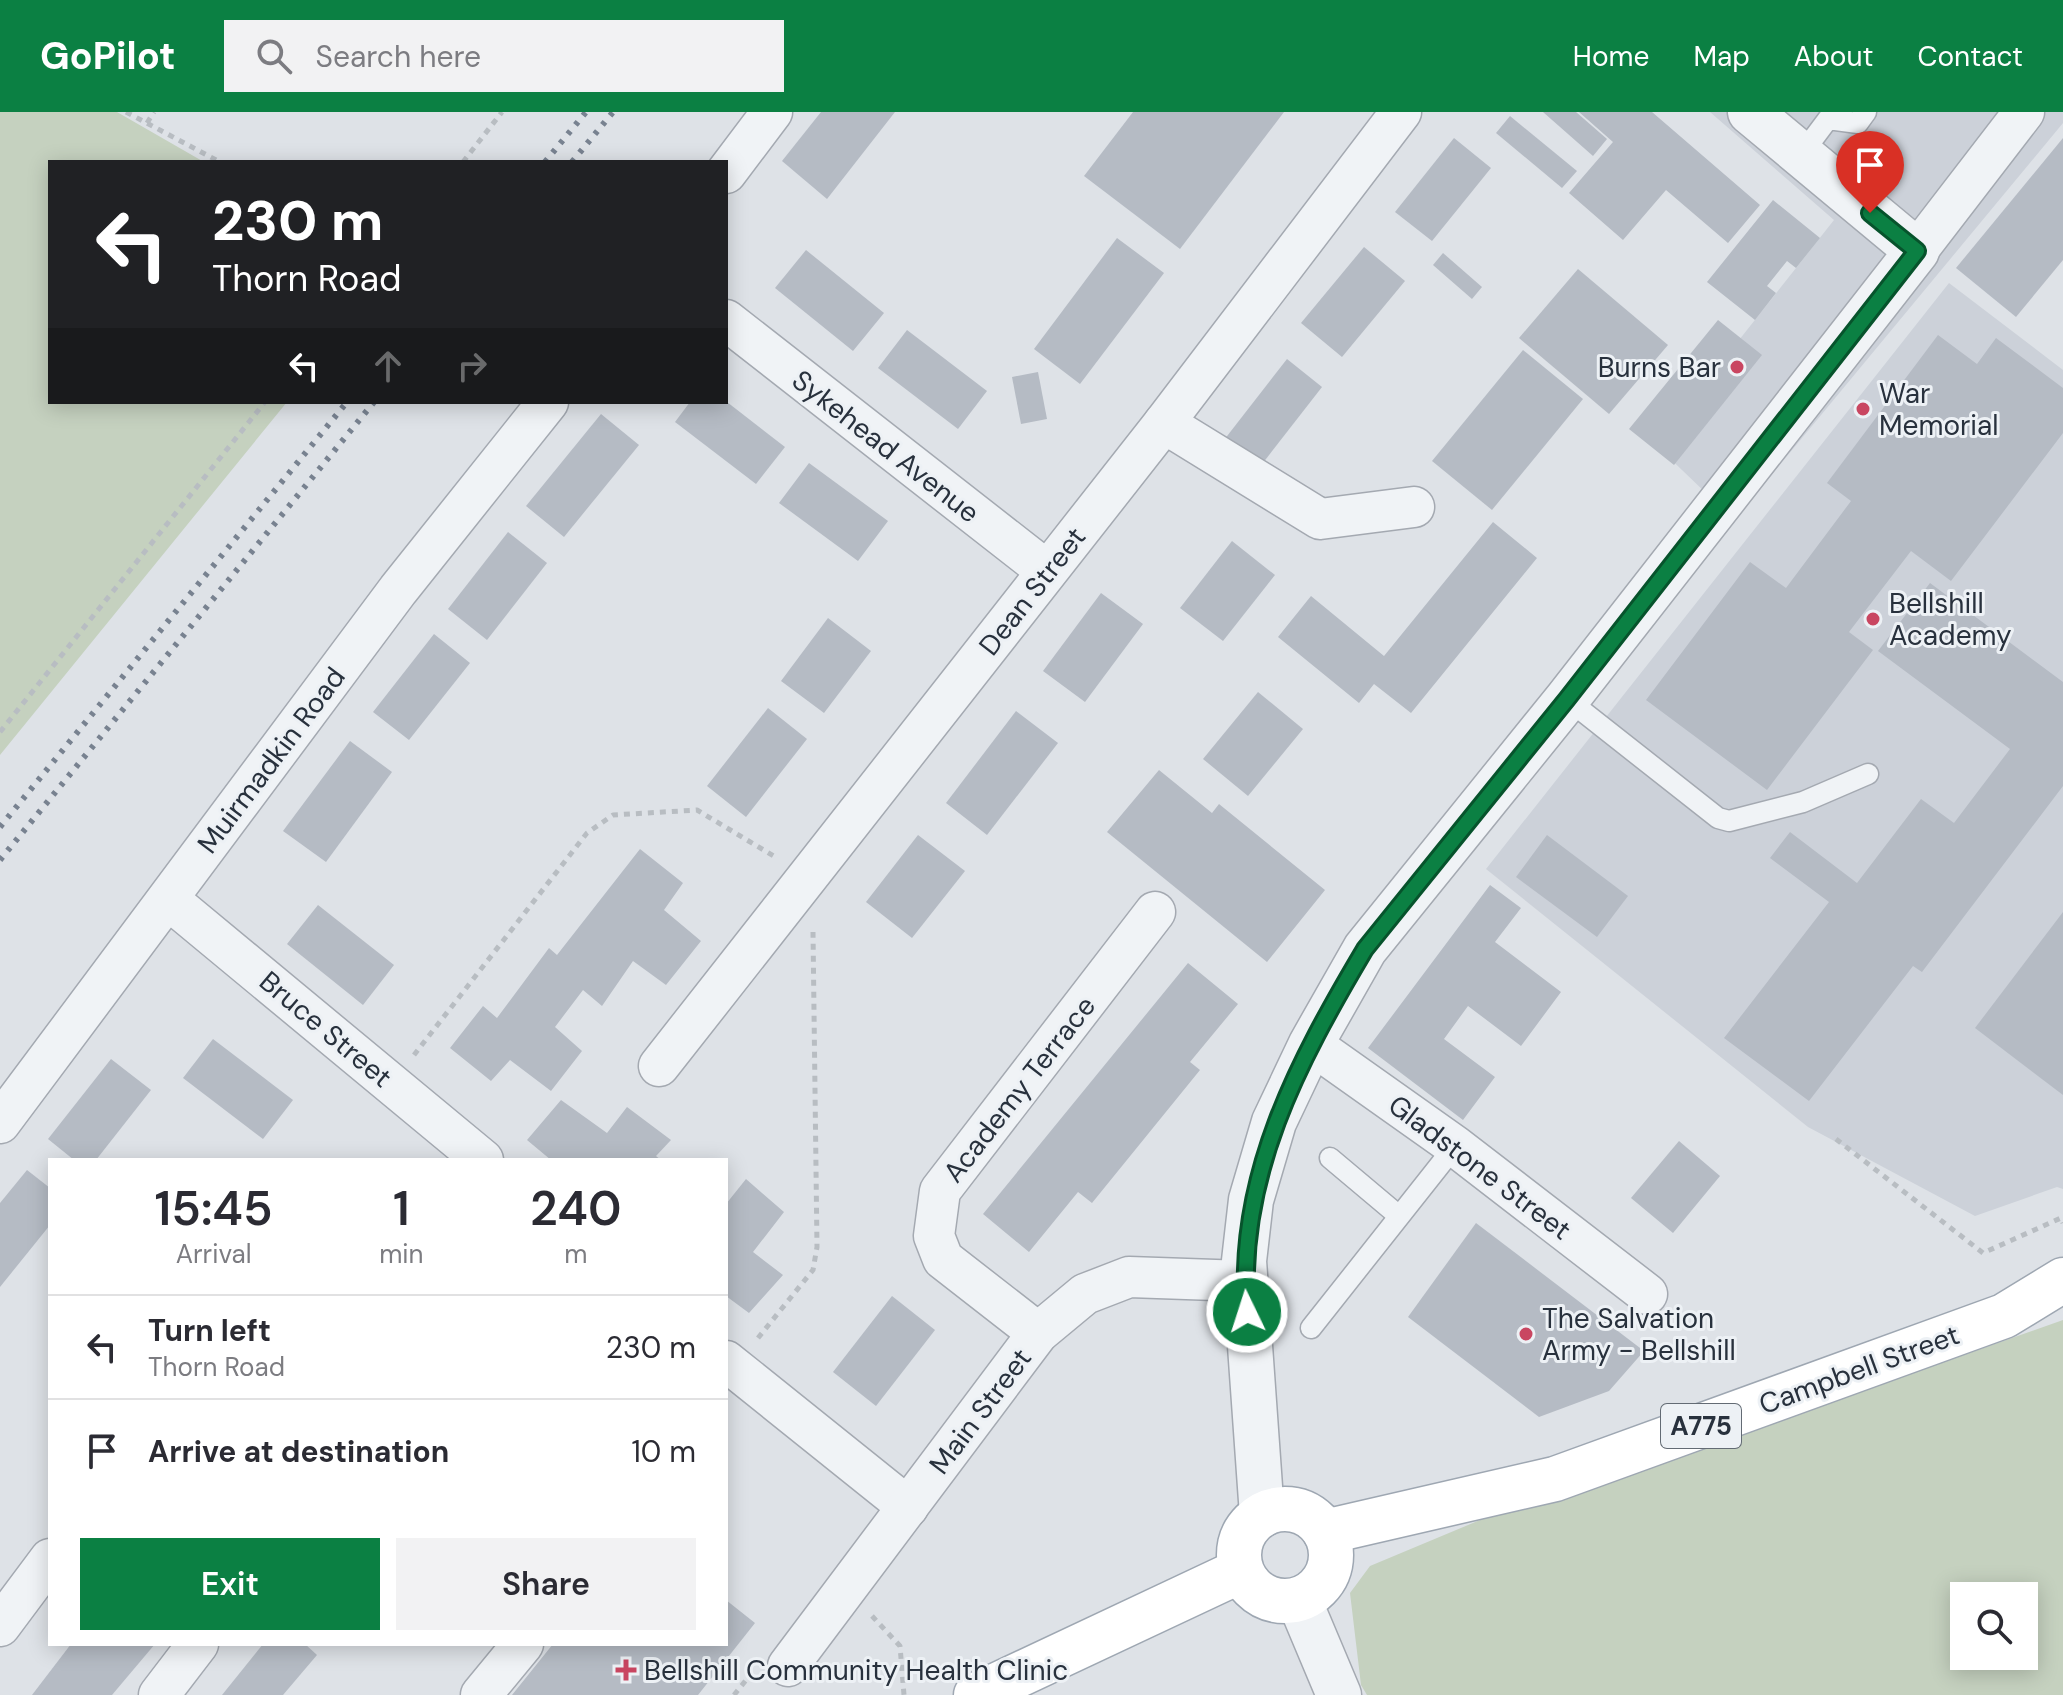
<!DOCTYPE html>
<html lang="en">
<head>
<meta charset="utf-8">
<style>
	body { margin:0; font-family:"DM Sans",sans-serif; background:#f2f2f3; color:#2b2b33; height:100vh; display:flex; flex-direction:column; font-size:30px; white-space:nowrap }
	* { box-sizing:border-box; margin:0 }
	p { font-size:26px; color:#7c7c81 }
	.icon { flex:none; width:44px; height:44px; fill:none; stroke:currentColor; stroke-width:2; stroke-linecap:round; stroke-linejoin:round }
	.map { position:relative; flex:1; overflow:hidden }
	.panel { position:absolute; left:48px; top:1046px; width:680px; height:488px; display:flex; flex-direction:column; background:#fff; border-radius:0px; box-shadow:0 4px 20px #0003 }
	.panel>* { flex:none }
	.guide { position:absolute; left:48px; top:48px; width:680px; height:244px; border-radius:0px; box-shadow:0 4px 20px #0003; background:#202124; color:#fff; overflow:hidden }
	.tools { position:absolute; left:1950px; top:1470px; display:grid; gap:16px }
	.tools a { display:grid; place-items:center; width:88px; height:88px; border-radius:0px; background:#fff; box-shadow:0 4px 20px #0003; font-size:40px }
	.pin { position:absolute; display:grid; place-items:center; width:68px; height:68px; color:#fff; margin:-82px -34px; border-radius:50% 50% 50% 0; rotate:-45deg; box-shadow:0 0 8px #0007 }
	.pin .icon { rotate:45deg }
	.me { position:absolute; width:88px; margin:-44px; rotate:356deg; stroke-linejoin:round; filter:drop-shadow(0 0 6px #0008) }
	.turn { display:flex; align-items:center; gap:28px; height:168px; padding:0 32px; font-size:36px }
	.turn .icon { width:104px; height:104px; stroke-width:2.5 }
	.turn b { display:block; font-size:56px; line-height:68px }
	.lanes { display:flex; align-items:center; height:76px; padding:0 32px; background:#0003; justify-content:center; gap:40px; direction:ltr }
	.lanes .off { opacity:.35 }
	.eta { display:flex; justify-content:space-evenly; align-items:center; height:136px; text-align:center }
	.eta b { font-size:48px; font-weight:600; line-height:56px }
	.cta { display:flex; gap:16px; margin-top:auto; padding:16px 32px }
	.cta a { flex:1; height:92px; border-radius:0px; background:#0b8043; color:#fff; font-size:32px; font-weight:600; line-height:92px; text-align:center }
	.cta a+a { background:#f2f2f3; color:#2b2b33 }
	ul { padding:0; list-style:none }
	li { display:flex; align-items:center; gap:24px; height:104px; padding:0 32px; border-top:2px solid #e1e1e2 }
	li div { flex:1 }
	li b { display:block; font-size:30px }
	li em { font-style:normal }
	header { display:flex; align-items:center; gap:48px; box-sizing:border-box; height:112px; padding:0 40px; background:#0b8043; color:#fff }
	header strong { font-size:38px }
	nav { display:flex; gap:44px; margin-inline-start:auto; font-size:28px }
	.search { width:560px; height:72px; background:#f2f2f3; display:flex; align-items:center; gap:20px; box-sizing:border-box; padding:0 28px; border-radius:0px; color:#7c7c81; font-size:30px }
	.map>svg:first-child { display:block }
	.built { fill:#ccd1d9 }
	.green { fill:#c5d1bf; fill-rule:evenodd }
	.building { fill:#b5bbc4 }
	.lines { fill:none; stroke-linecap:round; stroke-linejoin:round }
	.service-casing { stroke:#a4a9b1; stroke-width:23 }
	.minor-casing { stroke:#a4a9b1; stroke-width:43 }
	.tertiary-casing { stroke:#a4a9b1; stroke-width:47 }
	.primary-casing { stroke:#9ea7b2; stroke-width:47 }
	.path { stroke:#b8bdc2; stroke-width:5; stroke-dasharray:6 6; stroke-linecap:butt }
	.service { stroke:#f0f3f6; stroke-width:20 }
	.minor { stroke:#f0f3f6; stroke-width:40 }
	.tertiary { stroke:#f0f3f6; stroke-width:44 }
	.primary { stroke:#fff; stroke-width:44 }
	.rail { stroke:#788290; stroke-width:6; stroke-dasharray:4 8; stroke-linecap:butt }
	.route-casing { stroke:#07532c; stroke-width:20 }
	.route { stroke:#0b8043; stroke-width:14 }
	.poi-dot { fill:#c94661; stroke:#edf1f5; stroke-width:3 }
	.labels { text-anchor:middle; stroke-width:6; stroke-linejoin:round; paint-order:stroke }
	.shield { fill:#edf1f5; stroke:#636b74; stroke-width:2 }
	.shield-label { font-size:26px; font-weight:bold; fill:#28313d }
	.poi-label { font-size:28px; fill:#28313d; stroke:#edf1f5; text-anchor:start }
	.street-label { font-size:28px; fill:#28313d; stroke:#edf1f5 }
</style>
</head>
<body>
<header>
<strong>GoPilot</strong>
<div class="search"><svg class="icon" aria-label="search" viewBox="0 0 24 24"><circle cx="10" cy="10" r="6"/><path d="M15 15l6 6"/></svg>Search here</div>
<nav><a>Home</a><a>Map</a><a>About</a><a>Contact</a></nav>
</header>
<div class="map">
<svg width="2063" height="1583" viewBox="0 0 2063 1583">
	<rect width="100%" height="100%" fill="#dee2e7"/>
	<g class="built">
		<polygon points="1710,0 2063,0 2063,11 1734,408 1656,333 1834,108"/>
		<polygon points="1949,171 2063,258 2063,1077 2057,1075 1975,1104 1808,1015 1486,757"/>
	</g>
	<g class="green">
		<polygon points="0,0 117,0 204,50 50,50 50,290 287,290 0,643"/>
		<path d="M2063,1208V1583H1367L1361,1573L1350,1481L1370,1454L1492,1403L1691,1339ZM1964,1484H2024V1544H1964Z"/>
	</g>
	<g class="building">
		<polygon points="821,0 895,0 827,87 782,49"/>
		<polygon points="1133,0 1284,0 1180,137 1084,64"/>
		<polygon points="1543,0 1576,0 1607,27 1593,44"/>
		<polygon points="1579,0 1652,0 1760,93 1728,131 1666,78 1623,128 1569,81 1613,30"/>
		<polygon points="1510,4 1577,59 1562,76 1496,21"/>
		<polygon points="1454,26 1491,56 1432,129 1395,100"/>
		<polygon points="2063,26 2063,148 2016,205 1956,156"/>
		<polygon points="1773,88 1820,126 1796,156 1787,149 1767,174 1776,181 1755,208 1707,170"/>
		<polygon points="1117,126 1164,161 1080,272 1034,237"/>
		<polygon points="1364,135 1405,169 1342,245 1301,211"/>
		<polygon points="806,138 884,201 853,239 775,176"/>
		<polygon points="1443,141 1482,175 1472,187 1433,153"/>
		<polygon points="1578,157 1668,233 1609,302 1519,226"/>
		<polygon points="1718,208 1762,243 1674,353 1629,317"/>
		<polygon points="907,218 987,279 958,317 878,256"/>
		<polygon points="1938,223 1977,252 1996,226 2063,276 2063,321 1951,469 1911,439 1849,520 1873,538 1767,678 1646,588 1750,450 1786,476 1851,389 1827,371"/>
		<polygon points="1523,238 1583,287 1492,398 1432,349"/>
		<polygon points="1287,247 1322,275 1259,356 1224,328"/>
		<polygon points="1038,260 1047,307 1021,312 1012,265"/>
		<polygon points="690,290 727,290 785,335 756,372 675,310"/>
		<polygon points="601,302 639,333 564,425 526,394"/>
		<polygon points="809,351 888,409 858,449 779,391"/>
		<polygon points="1493,410 1537,446 1411,601 1374,572 1359,591 1278,525 1311,484 1384,544"/>
		<polygon points="508,420 547,451 487,528 448,497"/>
		<polygon points="1232,429 1275,463 1223,529 1180,496"/>
		<polygon points="1930,471 2063,570 2063,674 1922,860 1913,854 1809,989 1724,926 1829,790 1770,746 1790,720 1857,771 1921,687 1954,711 2010,637 1878,539"/>
		<polygon points="1101,481 1143,512 1085,590 1043,559"/>
		<polygon points="828,506 871,539 824,601 781,569"/>
		<polygon points="434,522 470,551 409,628 373,600"/>
		<polygon points="1258,580 1303,617 1248,684 1203,647"/>
		<polygon points="768,596 807,627 746,705 707,674"/>
		<polygon points="1016,599 1058,631 987,723 946,691"/>
		<polygon points="350,629 392,660 326,750 283,719"/>
		<polygon points="1159,658 1212,701 1219,692 1325,778 1267,850 1107,720"/>
		<polygon points="918,723 965,759 912,826 866,790"/>
		<polygon points="1547,723 1628,784 1597,825 1516,765"/>
		<polygon points="640,737 683,771 664,798 701,829 666,873 633,849 602,894 583,878 555,915 582,939 551,979 510,948 491,969 450,936 483,894 497,906 549,836 557,843"/>
		<polygon points="1490,773 1521,796 1495,830 1561,880 1521,934 1468,894 1444,927 1495,965 1463,1008 1368,936"/>
		<polygon points="318,793 394,853 363,893 287,832"/>
		<polygon points="2063,800 2063,983 1975,916"/>
		<polygon points="1188,851 1238,892 1190,950 1200,958 1092,1091 1078,1080 1029,1140 983,1102"/>
		<polygon points="213,927 293,988 263,1027 183,966"/>
		<polygon points="111,947 151,978 96,1048 74,1048 48,1027"/>
		<polygon points="561,988 607,1021 627,995 671,1028 656,1044 661,1048 551,1048 527,1028"/>
		<polygon points="1679,1029 1720,1064 1673,1121 1631,1086"/>
		<polygon points="27,1058 50,1076 50,1113 0,1175 0,1091"/>
		<polygon points="746,1067 784,1100 753,1140 783,1163 749,1201 726,1184 726,1092"/>
		<polygon points="1476,1111 1644,1239 1609,1279 1539,1305 1408,1205"/>
		<polygon points="892,1184 935,1218 876,1294 833,1260"/>
		<polygon points="726,1488 755,1511 698,1583 512,1583 553,1532 726,1532"/>
		<polygon points="71,1532 155,1532 112,1583 32,1583"/>
		<polygon points="263,1532 305,1532 317,1543 283,1583 222,1583"/>
	</g>
	<g class="lines">
		<defs>
			<g id="service">
				<polyline points="1801,43 1828,7 1858,11 1866,0"/>
				<polyline points="1567,587 1718,706 1729,709 1803,690 1868,662"/>
				<polyline points="1330,1046 1399,1104"/>
				<polyline points="1311,1216 1455,1034"/>
			</g>
			<g id="minor">
				<polyline points="726,61 772,0"/>
				<polyline points="1917,139 2024,0"/>
				<polyline points="726,208 1047,459"/>
				<polyline points="1164,311 1320,407 1414,395"/>
				<polyline points="168,787 483,1048"/>
				<polyline points="1311,932 1455,1034 1647,1182"/>
				<polyline points="659,954 1164,311 1401,0"/>
				<polyline points="0,1011 398,478 548,290"/>
				<polyline points="1038,1221 943,1147 934,1124 940,1079 1155,800"/>
				<polyline points="726,1249 908,1395"/>
				<polyline points="0,1514 50,1447"/>
				<polyline points="788,1554 1038,1221 1085,1182 1129,1165 1244,1169"/>
				<polyline points="159,1583 198,1532"/>
				<polyline points="481,1583 523,1532"/>
			</g>
			<g id="tertiary">
				<polyline points="1262,1403 1244,1149 1251,1088 1274,1010 1311,932 1365,837 1567,587 1917,139 1750,0"/>
				<polyline points="1299,1488 1339,1583"/>
			</g>
			<g id="primary">
				<circle cx="1285" cy="1443" r="46"/>
				<polyline points="1325,1420 1555,1367 2004,1204 2063,1168"/>
				<polyline points="976,1583 1240,1459"/>
			</g>
		</defs>
		<use href="#service" class="service-casing"/>
		<use href="#minor" class="minor-casing"/>
		<use href="#tertiary" class="tertiary-casing"/>
		<use href="#primary" class="primary-casing"/>
		<g class="path">
			<polyline points="126,0 220,50"/>
			<polyline points="147,11 154,0"/>
			<polyline points="463,50 502,0"/>
			<polyline points="0,620 265,290"/>
			<polyline points="414,943 587,721 613,703 697,698 777,746"/>
			<polyline points="1836,1027 1983,1141 2061,1106 2063,1111"/>
			<polyline points="758,1226 813,1158 817,1135 813,820"/>
			<polyline points="872,1504 900,1534 904,1583"/>
			<polyline points="734,1583 751,1562"/>
		</g>
		<use href="#service" class="service"/>
		<use href="#minor" class="minor"/>
		<use href="#tertiary" class="tertiary"/>
		<use href="#primary" class="primary"/>
		<g class="rail">
			<polyline points="545,50 586,0"/>
			<polyline points="572,50 613,0"/>
			<polyline points="0,715 347,290"/>
			<polyline points="0,748 374,290"/>
		</g>
	</g>
	<g class="lines">
		<defs>
			<path id="route" d="M1247,1200C1236,1065 1298,950 1365,837L1567,587L1917,139L1870,101"/>
		</defs>
		<use href="#route" class="route-casing"/>
		<use href="#route" class="route"/>
	</g>
	<g class="poi-dot">
		<circle cx="1737" cy="255" r="8"/>
		<circle cx="1863" cy="297" r="8"/>
		<circle cx="1873" cy="507" r="8"/>
		<circle cx="1526" cy="1222" r="8"/>
		<path d="M622 1546h8v8h8v8h-8v8h-8v-8h-8v-8h8z"/>
	</g>
	<g class="labels">
		<rect class="shield" x="1661" y="1292" width="80" height="44" rx="6"/>
		<g class="shield-label">
			<text x="1701" y="1323">A775</text>
		</g>
		<g class="poi-label">
			<text x="1721" y="265" text-anchor="end">Burns Bar</text>
			<text x="1879" y="291">War<tspan x="1879" dy="32">Memorial</tspan></text>
			<text x="1889" y="501">Bellshill<tspan x="1889" dy="32">Academy</tspan></text>
			<text x="1542" y="1216">The Salvation<tspan x="1542" dy="32">Army - Bellshill</tspan></text>
			<text x="644" y="1568">Bellshill Community Health Clinic</text>
		</g>
		<g class="street-label">
			<text transform="translate(886 334) rotate(38)" y="10">Sykehead Avenue</text>
			<text transform="translate(1032 479) rotate(-52)" y="10">Dean Street</text>
			<text transform="translate(271 648) rotate(-53)" y="10">Muirmadkin Road</text>
			<text transform="translate(326 917) rotate(40)" y="10">Bruce Street</text>
			<text transform="translate(1019 977) rotate(-52)" y="10">Academy Terrace</text>
			<text transform="translate(1480 1055) rotate(37)" y="10">Gladstone Street</text>
			<text transform="translate(1859 1257) rotate(-20)" y="10">Campbell Street</text>
			<text transform="translate(980 1299) rotate(-53)" y="10">Main Street</text>
		</g>
	</g>
</svg>
<div class="tools">
<a><svg class="icon" aria-label="search" viewBox="0 0 24 24"><circle cx="10" cy="10" r="6"/><path d="M15 15l6 6"/></svg></a>
</div>
<div class="pin" style="left:1870px;top:101px;background:#d93025"><svg class="icon" aria-label="arrive" viewBox="0 0 24 24"><path d="M6 21V4h12l-3 4 3 4H6"/></svg></div>
<svg class="me" style="left:1247px;top:1200px" viewBox="-20 -20 40 40"><circle r="17" fill="#0b8043" stroke="#fff" stroke-width="3"/><path d="M0-11L8 9 0 5-8 9z" fill="#fff"/></svg>
<div class="guide">
<div class="turn"><svg class="icon" aria-label="left" viewBox="0 0 24 24"><path d="M17 20v-9H6M10 6l-5 5 5 5"/></svg><div><b>230 m</b>Thorn Road</div></div>
<div class="lanes"><svg class="icon" aria-label="left" viewBox="0 0 24 24"><path d="M17 20v-9H6M10 6l-5 5 5 5"/></svg><svg class="icon off" aria-label="ahead" viewBox="0 0 24 24"><path d="M12 20V5M6 11l6-6 6 6"/></svg><svg class="icon off" aria-label="right" viewBox="0 0 24 24"><path d="M7 20v-9h11M14 6l5 5-5 5"/></svg></div>
</div>
<section class="panel">
<div class="eta">
<div><b>15:45</b><p>Arrival</p></div>
<div><b>1</b><p>min</p></div>
<div><b>240</b><p>m</p></div>
</div>
<ul>
<li><svg class="icon" aria-label="left" viewBox="0 0 24 24"><path d="M17 20v-9H6M10 6l-5 5 5 5"/></svg><div><b>Turn left</b><p>Thorn Road</p></div><em>230 m</em></li>
<li><svg class="icon" aria-label="arrive" viewBox="0 0 24 24"><path d="M6 21V4h12l-3 4 3 4H6"/></svg><div><b>Arrive at destination</b></div><em>10 m</em></li>
</ul>
<div class="cta"><a>Exit</a><a>Share</a></div>
</section>
</div>
</body>
</html>
